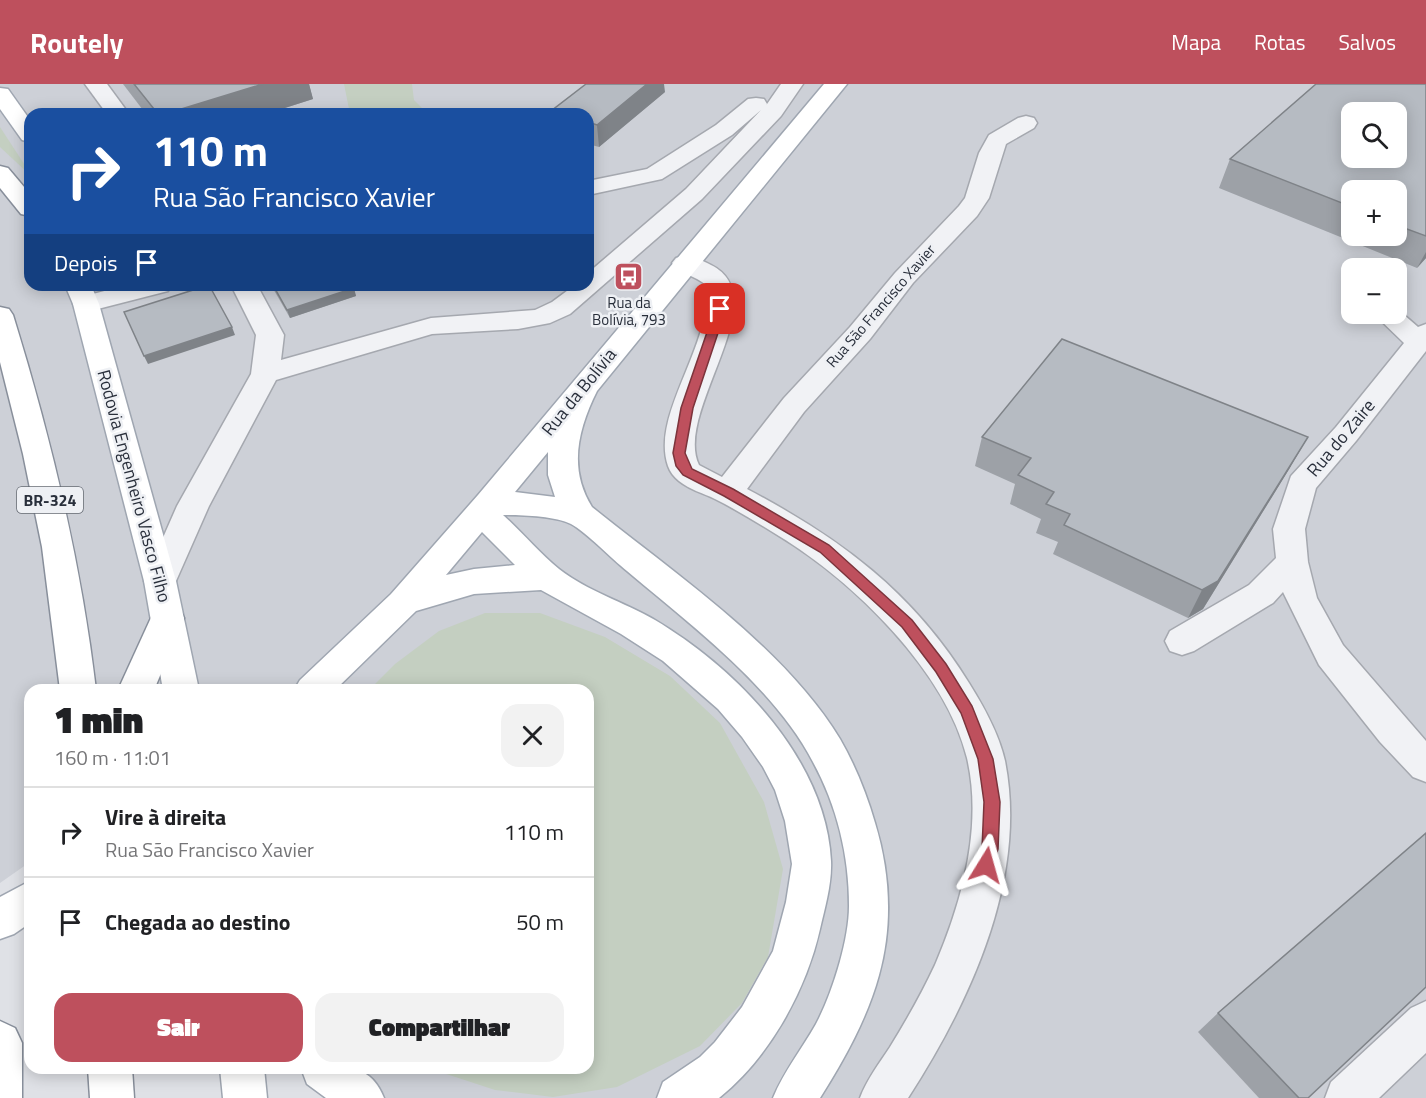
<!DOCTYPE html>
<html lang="pt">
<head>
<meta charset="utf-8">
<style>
	body { margin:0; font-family:"Titillium Web",sans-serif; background:#f2f2f2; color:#202124; height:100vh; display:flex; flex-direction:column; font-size:22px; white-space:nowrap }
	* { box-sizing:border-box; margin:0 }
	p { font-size:20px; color:#757577 }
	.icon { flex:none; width:33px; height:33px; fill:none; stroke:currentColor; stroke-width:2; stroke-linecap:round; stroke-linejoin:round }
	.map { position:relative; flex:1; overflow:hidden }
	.drawer { position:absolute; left:24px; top:600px; width:570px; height:390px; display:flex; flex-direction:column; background:#fff; border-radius:18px; box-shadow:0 3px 15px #0003 }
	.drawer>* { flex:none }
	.top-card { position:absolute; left:24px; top:24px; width:570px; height:183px; border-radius:18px; box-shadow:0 3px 15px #0003; background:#1a4fa0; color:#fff; overflow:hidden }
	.controls { position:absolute; left:1341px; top:18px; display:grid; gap:12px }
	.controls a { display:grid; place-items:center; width:66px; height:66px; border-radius:12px; background:#fff; box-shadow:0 3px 15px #0003; font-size:30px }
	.pin { position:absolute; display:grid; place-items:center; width:51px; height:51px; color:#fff; margin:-26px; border-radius:12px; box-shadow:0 3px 9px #0006 }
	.me { position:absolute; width:66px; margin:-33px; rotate:8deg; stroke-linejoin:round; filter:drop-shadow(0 0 4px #0008) }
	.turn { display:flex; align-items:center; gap:21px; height:126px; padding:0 30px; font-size:27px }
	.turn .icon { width:78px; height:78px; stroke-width:2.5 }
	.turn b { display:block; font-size:42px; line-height:51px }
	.then { display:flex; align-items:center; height:57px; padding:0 30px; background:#0003; gap:12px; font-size:22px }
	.round { display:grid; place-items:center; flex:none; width:63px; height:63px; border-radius:18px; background:#f2f2f2 }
	.overview { display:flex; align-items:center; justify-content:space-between; height:102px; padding:0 30px }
	h1 { font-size:36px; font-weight:800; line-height:45px }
	.cta { display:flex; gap:12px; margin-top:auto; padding:12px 30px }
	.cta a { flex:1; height:69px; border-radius:18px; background:#be505d; color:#fff; font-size:24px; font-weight:800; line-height:69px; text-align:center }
	.cta a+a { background:#f2f2f2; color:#202124 }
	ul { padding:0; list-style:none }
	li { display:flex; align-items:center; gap:18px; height:90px; padding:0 30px; border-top:2px solid #e0e0e0 }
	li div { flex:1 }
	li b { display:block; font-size:22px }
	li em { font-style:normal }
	header { display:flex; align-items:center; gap:36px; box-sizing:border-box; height:84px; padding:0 30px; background:#be505d; color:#fff }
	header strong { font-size:28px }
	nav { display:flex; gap:33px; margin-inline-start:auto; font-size:21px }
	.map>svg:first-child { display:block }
	.built { fill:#cdd0d7; fill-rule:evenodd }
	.green { fill:#c4cfc1 }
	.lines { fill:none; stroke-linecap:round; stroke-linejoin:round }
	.minor-casing { stroke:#a5a8af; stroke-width:3 }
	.major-casing { stroke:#9fa6b1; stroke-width:3 }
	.highway-casing { stroke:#888f9b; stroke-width:3 }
	.minor { fill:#f1f2f5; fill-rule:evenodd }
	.major { fill:#fff; fill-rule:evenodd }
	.highway { fill:#fff; fill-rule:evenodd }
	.wall { fill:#9da1a7; fill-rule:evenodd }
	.shaded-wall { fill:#7f8388 }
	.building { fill:#b6bbc2; stroke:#7f8388; stroke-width:1.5; fill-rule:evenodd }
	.route { fill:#be505d; stroke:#7c343c; stroke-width:1.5 }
	.labels { text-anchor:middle; stroke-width:5; stroke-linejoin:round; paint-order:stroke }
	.far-poi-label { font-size:15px; fill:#292f3b; stroke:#eef0f4 }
	.far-street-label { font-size:15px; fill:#292f3b; stroke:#eef0f4 }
	.shield { fill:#eef0f4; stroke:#646972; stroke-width:1.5 }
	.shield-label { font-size:16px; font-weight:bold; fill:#292f3b }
	.street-label { font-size:18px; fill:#292f3b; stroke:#eef0f4 }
</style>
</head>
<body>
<header>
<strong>Routely</strong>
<nav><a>Mapa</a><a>Rotas</a><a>Salvos</a></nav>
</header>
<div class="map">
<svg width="1426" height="1014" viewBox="0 0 1426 1014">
	<rect width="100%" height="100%" fill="#dfe1e6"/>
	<path class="built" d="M0,0H1426V1014H370L364,984H588V606H276L274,603L270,606H30V778L0,799ZM1352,28H1396V74H1352ZM30,30H588V201H30ZM1352,106H1396V152H1352ZM1352,184H1396V230H1352Z"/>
	<g class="green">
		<polygon points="344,0 412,0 414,16 428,30 350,30"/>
		<polygon points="0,43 30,89 30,91 0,63"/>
		<polygon points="485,529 540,529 605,553 670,592 720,639 764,718 783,785 768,873 742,919 700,962 617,1003 553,1013 495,1006 428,984 588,984 588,606 369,606 395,580 439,547"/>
	</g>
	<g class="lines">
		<defs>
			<g id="minor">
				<polygon points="85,0 107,0 129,30 107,30"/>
				<polygon points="781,0 803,0 781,32 702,115 570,230 550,239 518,245 432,250 276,296 209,422 172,506 160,510 148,506 144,497 177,422 251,290 256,251 231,201 257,201 284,251 281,276 431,234 535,226 552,218 575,201 588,201 588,189 686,105 761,26 732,51 662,95 588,111 588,97 647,85 716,41 748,15 756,14 764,15 767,20 765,23"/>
				<path d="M1026,32L1034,34L1037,39L1034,44L1006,60L989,114L977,132L913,199L870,255L804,328L747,405C840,454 913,508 969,599C984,623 999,650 1005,677C1028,794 970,918 908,1014H860C867,995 879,980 890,963C906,937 922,909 935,881C962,818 983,742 967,674C946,587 853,497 779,452C758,439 737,426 715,415C703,409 690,406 679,397C674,393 670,388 668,382C650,330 714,260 706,201C696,192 680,190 672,179L676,174C689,170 699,175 711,181C778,214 673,328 699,381L722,393L784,314L850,243L895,189L959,122L965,114L979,69L989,51L1018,34Z"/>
				<polygon points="128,201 172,201 168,207 86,228 77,226 73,220 77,214"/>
				<polygon points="1396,224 1418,243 1426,240 1426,267 1356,357 1316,404 1305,445 1308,478 1317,514 1343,561 1426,657 1426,698 1413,693 1380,658 1319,581 1283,508 1273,519 1194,567 1182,571 1170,567 1165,557 1170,547 1249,501 1276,474 1273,445 1291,392 1336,343 1404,259 1374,230 1396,230"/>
				<polygon points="1426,917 1426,969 1379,1014 1325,1014 1331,998 1411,924"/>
			</g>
			<g id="major">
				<path d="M824,0H847L597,307C578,345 568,385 592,423C675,490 784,563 840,655C855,681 867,711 875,739C890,788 893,841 879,891C867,935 844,976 820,1014H773C784,987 802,965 816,940C832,910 849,856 849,822C849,772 837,722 813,678C774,603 691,541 627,487C612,475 586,448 571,440C555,432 521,431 503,431C522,448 539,469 559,485C587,507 624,518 655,536C737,585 826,676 831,777C832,800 825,823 820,845C806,907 769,974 719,1014H657L663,998L700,973L715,958L742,923L773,867L786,818L792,780L785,737L775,706L763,683L742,653L718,625L663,577L621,550L541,506L474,510L416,527L335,606H294L300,596L391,510L478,411ZM548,368V391L555,413L515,408ZM482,448L515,481L474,485L446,491Z"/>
				<polygon points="0,4 8,5 30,36 30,58 22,56 0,25"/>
				<polygon points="65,201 91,201 99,220 176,497 199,606 163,606 144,497 73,220"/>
				<polygon points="30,797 30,839 14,850 0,855 0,813"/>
				<polygon points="220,984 264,984 267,1014 223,1014"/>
				<path d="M301,984C338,984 368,974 384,1014H326L307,1000Z"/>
			</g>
			<g id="highway">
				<polygon points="0,82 8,84 30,110 30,132 21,130 0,104"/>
				<path d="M0,223L9,225L13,231C51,354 81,478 96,606H60L42,463L23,370L0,278Z"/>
				<polygon points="167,521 179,525 184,534 154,606 118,606 155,525"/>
				<polygon points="0,937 15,944 22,959 22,1014 0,1014"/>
				<polygon points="88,984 132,984 134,1014 90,1014"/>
			</g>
		</defs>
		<use href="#minor" class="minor-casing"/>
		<use href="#major" class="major-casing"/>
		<use href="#highway" class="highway-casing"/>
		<use href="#minor" class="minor"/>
		<use href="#major" class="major"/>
		<use href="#highway" class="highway"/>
	</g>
	<g class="wall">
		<polygon points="123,0 309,0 313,15 266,30 146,30"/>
		<path d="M1426,0V174L1417,184L1219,104L1230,75ZM1352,106H1396V152H1352Z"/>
		<polygon points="665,8 599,63 588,60 588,30 551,30 551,27"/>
		<polygon points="271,201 352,201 356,212 290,234"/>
		<polygon points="982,353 1291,382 1203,525 1188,534 1053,470 1058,458 1036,449 1041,435 1010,420 1015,400 975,382"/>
		<polygon points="1218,929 1308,1014 1259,1014 1198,948"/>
	</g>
	<g class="shaded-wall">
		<polygon points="263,0 309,0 313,15 266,30 165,30"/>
		<polygon points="647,0 664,0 665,8 599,63 597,41"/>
		<polygon points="1426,168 1426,174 1417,184"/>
		<polygon points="354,204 356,212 290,234 287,226"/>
		<polygon points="232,243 235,251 148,280 144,272"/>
		<polygon points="1308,353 1291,382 1203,525 1188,534 1202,506"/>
	</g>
	<g class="building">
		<polygon points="134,0 263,0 165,30 158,30"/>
		<polygon points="586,0 647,0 597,41 588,38 588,30 562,30 551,27"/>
		<path d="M1316,0H1426V152L1396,141V106H1352V123L1230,75ZM1352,28H1396V74H1352Z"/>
		<polygon points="209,201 232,243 144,272 124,228"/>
		<polygon points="273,201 352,201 354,204 287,226"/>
		<polygon points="1062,255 1308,353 1218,497 1202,506 1064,441 1070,430 1046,420 1054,408 1018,391 1031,374 982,353"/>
		<polygon points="1426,749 1426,903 1308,1014 1299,1014 1218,929"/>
	</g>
	<polygon class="route" points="720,221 726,225 693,324 685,369 692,385 733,405 829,461 912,536 946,580 972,622 993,675 1000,718 998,765 992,786 986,788 981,786 978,781 982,765 984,718 978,675 961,629 936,588 902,543 820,468 724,412 683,391 676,382 673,369 681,324 715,225"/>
	<defs>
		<symbol id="bus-square" viewBox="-11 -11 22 22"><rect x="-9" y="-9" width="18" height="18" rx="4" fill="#be505d" stroke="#eef0f4"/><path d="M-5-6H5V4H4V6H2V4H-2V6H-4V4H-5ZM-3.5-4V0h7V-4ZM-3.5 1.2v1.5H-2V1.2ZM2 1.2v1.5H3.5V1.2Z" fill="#fff"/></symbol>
	</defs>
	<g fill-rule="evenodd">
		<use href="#bus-square" x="612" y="176" width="33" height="33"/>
	</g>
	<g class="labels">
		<g class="far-poi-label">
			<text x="629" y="224">Rua da<tspan x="629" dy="17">Bolívia, 793</tspan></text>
		</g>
		<g class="far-street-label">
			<text transform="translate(881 222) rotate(-49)" y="5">Rua São Francisco Xavier</text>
		</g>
		<rect class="shield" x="17" y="403" width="66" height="26" rx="4.5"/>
		<g class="shield-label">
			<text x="50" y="422">BR-324</text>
		</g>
		<g class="street-label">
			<text transform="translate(579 308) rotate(-51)" y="6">Rua da Bolívia</text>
			<text transform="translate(1341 354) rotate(-50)" y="6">Rua do Zaire</text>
			<text transform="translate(134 402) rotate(75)" y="6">Rodovia Engenheiro Vasco Filho</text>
		</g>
	</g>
</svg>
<div class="controls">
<a><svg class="icon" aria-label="search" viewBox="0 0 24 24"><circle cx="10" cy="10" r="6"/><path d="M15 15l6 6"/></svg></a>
<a>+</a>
<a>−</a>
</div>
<div class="pin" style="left:720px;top:225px;background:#d93025"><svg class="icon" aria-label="arrive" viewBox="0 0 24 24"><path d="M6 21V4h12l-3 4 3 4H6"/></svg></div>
<svg class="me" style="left:986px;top:781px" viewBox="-20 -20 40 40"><path d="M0-17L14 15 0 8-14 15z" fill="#be505d" stroke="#fff" stroke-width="4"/></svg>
<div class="top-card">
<div class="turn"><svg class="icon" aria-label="right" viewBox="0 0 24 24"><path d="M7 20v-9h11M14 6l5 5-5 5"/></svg><div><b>110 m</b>Rua São Francisco Xavier</div></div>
<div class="then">Depois<svg class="icon" aria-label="arrive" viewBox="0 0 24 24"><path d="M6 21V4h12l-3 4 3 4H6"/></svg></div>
</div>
<section class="drawer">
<div class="overview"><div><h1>1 min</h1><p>160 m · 11:01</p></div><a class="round"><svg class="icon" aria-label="close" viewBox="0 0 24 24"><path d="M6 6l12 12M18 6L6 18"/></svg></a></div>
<ul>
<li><svg class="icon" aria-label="right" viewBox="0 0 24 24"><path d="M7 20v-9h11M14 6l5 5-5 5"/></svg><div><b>Vire à direita</b><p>Rua São Francisco Xavier</p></div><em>110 m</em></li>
<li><svg class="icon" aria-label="arrive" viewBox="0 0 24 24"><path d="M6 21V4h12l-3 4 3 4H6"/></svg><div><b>Chegada ao destino</b></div><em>50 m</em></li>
</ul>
<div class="cta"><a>Sair</a><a>Compartilhar</a></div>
</section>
</div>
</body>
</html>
